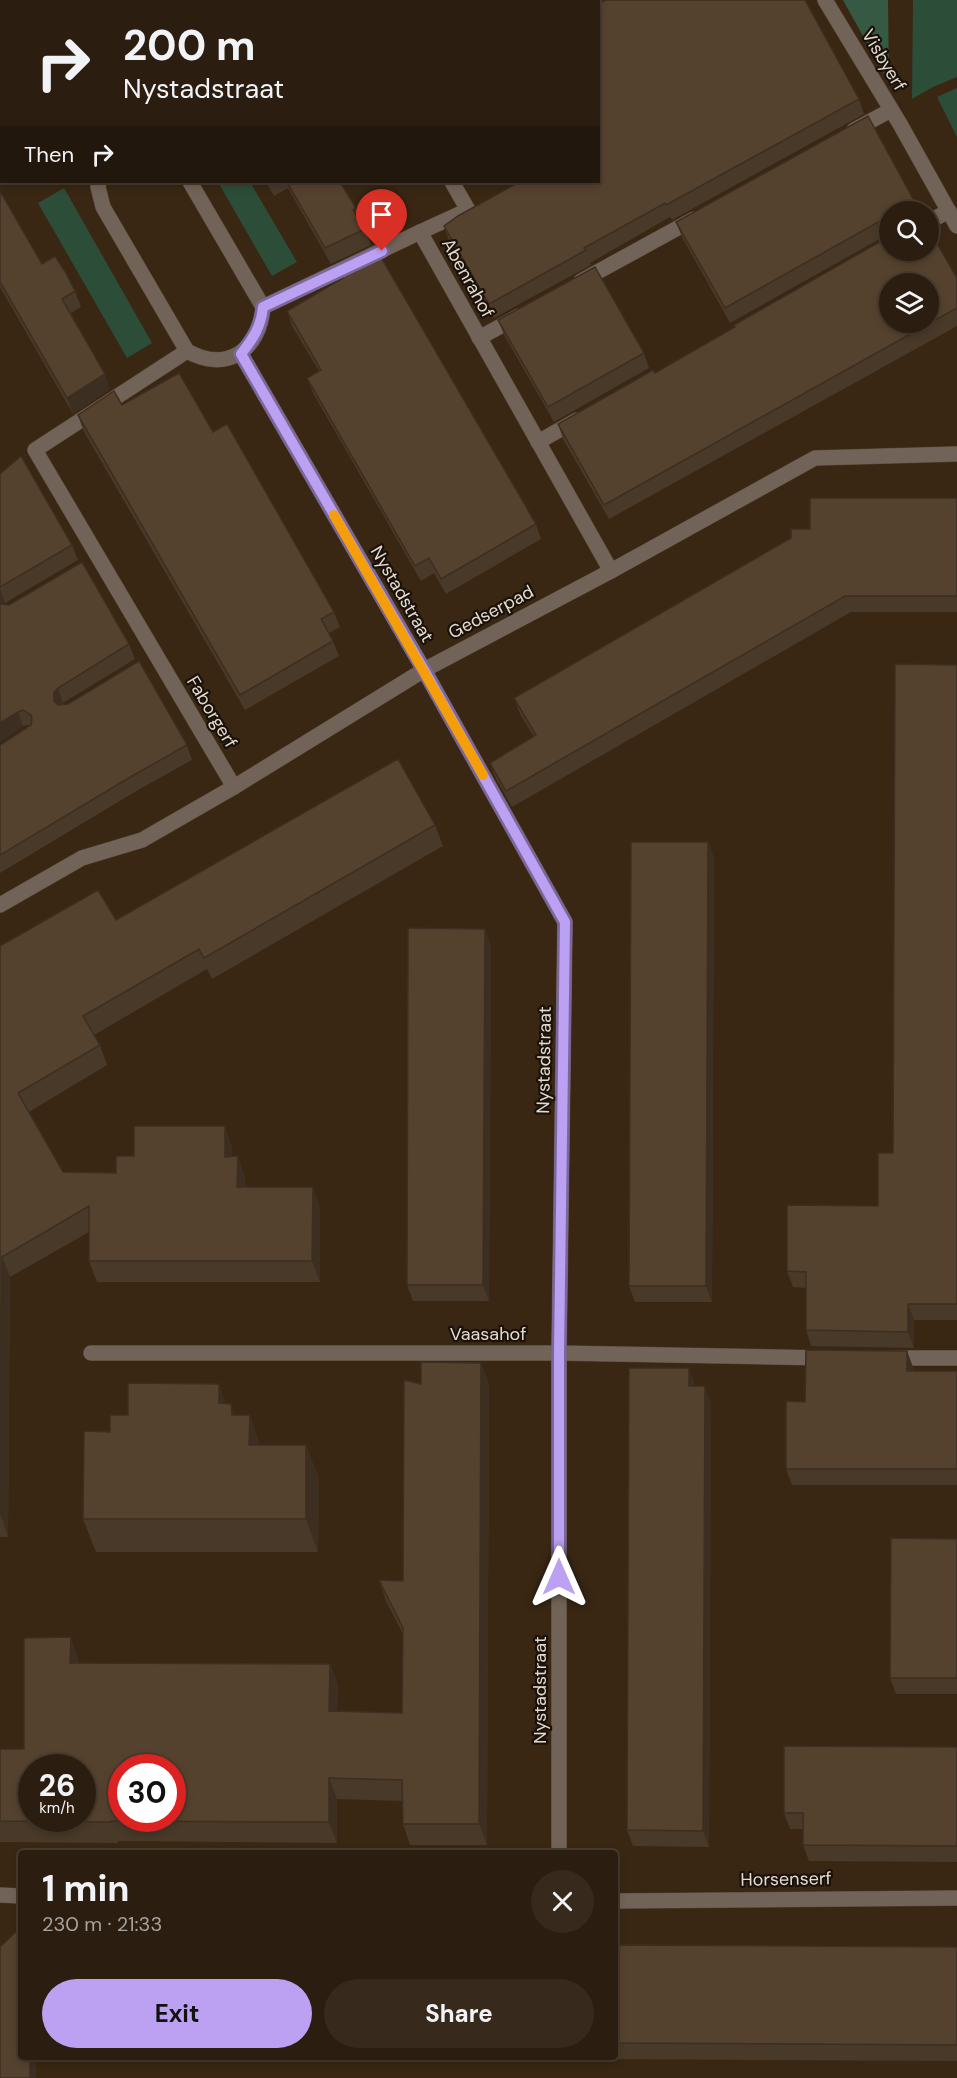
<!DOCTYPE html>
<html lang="en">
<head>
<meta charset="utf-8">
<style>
	body { margin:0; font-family:"DM Sans",sans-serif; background:#372a1d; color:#f1f3f6; height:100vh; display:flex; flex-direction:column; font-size:22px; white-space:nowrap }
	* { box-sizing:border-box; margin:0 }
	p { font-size:20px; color:#a6a29e }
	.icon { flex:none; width:33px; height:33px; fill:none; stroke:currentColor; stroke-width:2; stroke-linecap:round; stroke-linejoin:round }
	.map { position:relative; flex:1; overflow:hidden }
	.sheet { position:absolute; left:18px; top:1850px; width:600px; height:210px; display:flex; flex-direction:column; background:#2b1d0f; border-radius:6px; box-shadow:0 3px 9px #0003,0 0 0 2px #473b2f }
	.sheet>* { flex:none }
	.guide { position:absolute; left:0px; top:0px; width:600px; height:183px; box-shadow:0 3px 9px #0003,0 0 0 2px #473b2f; background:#2b1d0f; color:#f1f3f6; overflow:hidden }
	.tools { position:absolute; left:879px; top:201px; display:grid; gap:12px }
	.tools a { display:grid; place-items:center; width:60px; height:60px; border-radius:50%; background:#2b1d0f; box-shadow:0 3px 9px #0003,0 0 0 2px #473b2f; font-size:30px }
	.speed { position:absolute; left:18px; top:1754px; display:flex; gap:12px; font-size:30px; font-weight:700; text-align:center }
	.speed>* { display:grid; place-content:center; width:78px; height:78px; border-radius:50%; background:#2b1d0f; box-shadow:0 3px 9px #0003,0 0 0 2px #473b2f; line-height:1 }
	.speed small { font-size:15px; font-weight:400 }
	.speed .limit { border:9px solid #d22; background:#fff; color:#111 }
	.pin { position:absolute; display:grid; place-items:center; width:51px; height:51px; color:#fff; margin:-62px -26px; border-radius:50% 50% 50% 0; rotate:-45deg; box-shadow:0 0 6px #0007 }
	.pin .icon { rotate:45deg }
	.me { position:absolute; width:66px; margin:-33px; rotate:0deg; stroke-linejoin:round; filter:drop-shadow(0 0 4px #0008) }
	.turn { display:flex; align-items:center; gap:21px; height:126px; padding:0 24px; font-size:27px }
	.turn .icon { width:78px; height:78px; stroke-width:2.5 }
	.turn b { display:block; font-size:42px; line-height:51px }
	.then { display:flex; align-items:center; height:57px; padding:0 24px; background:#0003; gap:12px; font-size:22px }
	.round { display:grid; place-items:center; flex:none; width:63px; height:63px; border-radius:32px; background:#372a1d }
	.summary { display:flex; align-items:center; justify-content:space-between; height:102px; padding:0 24px }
	h1 { font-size:36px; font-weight:700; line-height:45px }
	.primary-button { display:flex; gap:12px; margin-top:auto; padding:12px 24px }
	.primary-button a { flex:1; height:69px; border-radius:36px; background:#bca0f2; color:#111; font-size:24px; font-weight:700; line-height:69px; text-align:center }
	.primary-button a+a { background:#372a1d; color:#f1f3f6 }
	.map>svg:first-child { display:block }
	.green { fill:#2c4d38 }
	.forest { fill:#365943 }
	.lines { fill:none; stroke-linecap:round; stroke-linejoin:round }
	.street-casing { stroke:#554432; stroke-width:16 }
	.street { stroke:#726358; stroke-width:15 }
	.wall { fill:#493928 }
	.shaded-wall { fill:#3c2e20 }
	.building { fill:#55422e; stroke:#3c2e20; stroke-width:1.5; fill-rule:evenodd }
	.route-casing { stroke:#7a689d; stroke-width:15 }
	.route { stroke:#bca0f2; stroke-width:10 }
	.slow { stroke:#f59e0b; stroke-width:10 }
	.labels { text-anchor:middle; stroke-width:4.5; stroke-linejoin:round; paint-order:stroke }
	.street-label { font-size:18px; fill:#e5dace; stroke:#1a120a }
</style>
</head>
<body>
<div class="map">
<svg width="957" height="2078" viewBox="0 0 957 2078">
	<rect width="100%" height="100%" fill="#392714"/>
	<g class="green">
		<polygon points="913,0 957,0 957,77 933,87 912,99"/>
		<polygon points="957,88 957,137 937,97"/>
		<polygon points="218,182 250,182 297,262 272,276"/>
		<polygon points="64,188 152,343 127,358 38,203"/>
	</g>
	<polygon class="forest" points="843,0 888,0 889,83"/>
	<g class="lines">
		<defs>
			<g id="street">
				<polyline points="825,0 900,124 957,226"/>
				<polyline points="33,2 36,0"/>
				<polyline points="0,20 2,19"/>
				<polyline points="854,130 891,110"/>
				<path d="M99,182L98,187L103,207L187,351C226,373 260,351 263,307L190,182"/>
				<polyline points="928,222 949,211"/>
				<polyline points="420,232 468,210 452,182"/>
				<polyline points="581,281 694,219"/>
				<polyline points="263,307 420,232 611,571"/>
				<polyline points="479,338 519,316"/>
				<polyline points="187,351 35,450 234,787"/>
				<polyline points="241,354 424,670 565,922 559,1353 559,1852"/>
				<polyline points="538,442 577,420"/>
				<polyline points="0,905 82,858 142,840 234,787 424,670 611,571 815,458 957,454"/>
				<polyline points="91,1353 559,1353 826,1358"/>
				<polyline points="892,1358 957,1358"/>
				<polyline points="0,1895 21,1896"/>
				<polyline points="615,1901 957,1898"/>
			</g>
		</defs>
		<use href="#street" class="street-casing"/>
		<use href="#street" class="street"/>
	</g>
	<g class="wall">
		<polygon points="162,0 236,0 237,2 163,2"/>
		<polygon points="859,99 864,114 672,220 670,217 590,263 591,265 494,318 449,241 444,226"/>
		<polygon points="266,182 340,182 356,208 371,245 331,264 288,188 274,196"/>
		<polygon points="0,191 42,264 75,291 81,307 71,313 110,389 73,414 0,287"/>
		<polygon points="913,199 918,212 890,212 890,235 885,236 730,323 682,237 676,222"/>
		<polygon points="335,266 536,524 541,539 446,594 434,573 421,581 313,393 307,378 319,371 292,326 287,311 340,280"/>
		<polygon points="957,278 957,326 609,519 563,439 558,424 655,373"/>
		<polygon points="498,320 644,353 649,368 554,422 504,335"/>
		<polygon points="122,405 213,432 334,612 340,627 329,633 333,641 339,656 245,710 83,430 78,415"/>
		<polygon points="0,474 72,545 78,560 5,603 3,605 129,644 135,659 63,703 61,705 187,745 192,760 138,790 0,873 0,745 30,726 28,725 23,726 0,742"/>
		<polygon points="957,498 957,612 851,612 512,807 496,779 490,763 534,737 520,714 514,698 810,529"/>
		<polygon points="957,665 957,1320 914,1320 914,1348 811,1346 806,1330 806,1288 793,1287 787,1271 878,1206 893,1153"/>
		<polygon points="435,825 443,846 212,979 207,969 94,1035 100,1045 107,1065 29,1112 63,1172 116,1173 134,1156 232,1147 232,1157 245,1177 245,1187 320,1208 320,1282 97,1282 89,1261 89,1232 10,1277 8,1537 0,1537 0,946 116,920"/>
		<polygon points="708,842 714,858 712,1302 635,1302 629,1286"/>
		<polygon points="491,945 489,1301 413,1301 407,1285"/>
		<polygon points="481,1363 489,1384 487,1845 410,1845 403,1824 403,1801 337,1799 337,1843 118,1841 118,1843 0,1842 0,1749 24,1749 78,1658 78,1663 330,1664 338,1685 337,1711 402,1713 403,1634 386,1601 379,1580 403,1581 421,1384"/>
		<polygon points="913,1367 913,1371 957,1371 957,1485 792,1485 786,1469 805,1402"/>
		<polygon points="695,1384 695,1386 711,1402 709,1847 633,1846 627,1830"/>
		<polygon points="226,1404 260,1445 306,1445 319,1479 318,1552 96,1552 83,1519 110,1432 128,1415"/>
		<polygon points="957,1539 957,1694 896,1694 890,1678"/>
		<polygon points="957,1747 957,1862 809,1861 803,1845 803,1829 790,1829 784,1813"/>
		<polygon points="615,1945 957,1947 957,2061 392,2058 392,2056 615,2056"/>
	</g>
	<g class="shaded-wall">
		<polygon points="913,199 918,212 914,212"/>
		<polygon points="105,374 110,389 73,414 67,398"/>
		<polygon points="0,589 5,603 1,607 0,612"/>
		<polygon points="58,688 63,703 59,707 54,701 54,692"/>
		<polygon points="18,712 23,726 0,742 0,723"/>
		<polygon points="708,842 714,858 712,1302 706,1286"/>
		<polygon points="485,929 491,945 489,1301 483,1285"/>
		<polygon points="225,1126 232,1147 232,1178 225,1157"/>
		<polygon points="238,1156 245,1177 245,1208 237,1187"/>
		<polygon points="313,1187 320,1208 320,1282 312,1261"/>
		<polygon points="2,1257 10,1277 8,1537 1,1516"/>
		<polygon points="908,1304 914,1320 914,1348 908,1332"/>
		<polygon points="907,1351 913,1367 913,1387 907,1371"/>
		<polygon points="481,1363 489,1384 487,1845 479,1824"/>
		<polygon points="689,1368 695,1384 695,1402 689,1386"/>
		<polygon points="219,1384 231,1418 219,1403"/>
		<polygon points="705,1386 711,1402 709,1847 703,1831"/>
		<polygon points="231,1404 244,1437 232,1415"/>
		<polygon points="250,1415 262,1449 249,1445"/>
		<polygon points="306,1445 319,1479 318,1552 306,1519"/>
		<polygon points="71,1637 78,1658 77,1684 70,1663"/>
		<polygon points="330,1664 338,1685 337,1732 329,1711"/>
		<polygon points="329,1778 337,1799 337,1843 329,1822"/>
		<rect x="30" y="2056" width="6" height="22"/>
	</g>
	<g class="building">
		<polygon points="183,0 236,0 237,2 184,2"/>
		<polygon points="313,0 570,0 571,2 314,2"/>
		<polygon points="606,0 805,0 859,99 666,205 665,203 584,248 586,250 489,304 444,226 458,216 519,182 598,182 598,4"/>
		<polygon points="868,116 913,199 914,212 890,212 890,222 885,219 880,221 725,308 676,222"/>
		<polygon points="287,182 340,182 356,208 353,210 365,229 325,248"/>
		<polygon points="0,191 42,264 55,256 66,273 75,291 62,299 105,374 67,398 0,282"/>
		<path d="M928,228L957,278V308L604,505L558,424L653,370L655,373L735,327L734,325L890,236V250H928ZM890,284H928V322H890Z"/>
		<polygon points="375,247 536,524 441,579 429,558 415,566 307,378 321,370 287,311 343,278 335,266"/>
		<polygon points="595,267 644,353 548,407 498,320"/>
		<polygon points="179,373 213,432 227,424 334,612 321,619 333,641 240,695 78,415 114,391 122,405"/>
		<polygon points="21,456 72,545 0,587 0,474"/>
		<polygon points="810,498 957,498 957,596 845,596 506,791 490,763 536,735 514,698 791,538 791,529 810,529"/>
		<polygon points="82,562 129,644 58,688 54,692 54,701 58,705 68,704 139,661 187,745 132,776 0,855 0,745 31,725 32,719 31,715 23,710 18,712 0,723 0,604 9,605"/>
		<polygon points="895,664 957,665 957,1304 908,1304 908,1332 806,1330 806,1272 787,1271 787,1205 878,1206 878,1153 893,1153"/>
		<polygon points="398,759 435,825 204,958 199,949 83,1016 100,1045 18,1093 63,1172 116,1173 116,1156 134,1156 134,1126 225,1126 225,1157 238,1156 237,1187 313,1187 312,1261 89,1261 89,1206 2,1257 0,1516 0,946 98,890 116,920"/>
		<polygon points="631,842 708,842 706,1286 629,1286"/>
		<polygon points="408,928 485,929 483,1285 407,1285"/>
		<polygon points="806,1350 907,1351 907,1371 957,1371 957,1469 786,1469 786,1401 805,1402"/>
		<path d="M421,1362L481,1363L479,1824H403L402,1780L329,1778V1822L111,1821V1822L0,1821V1749H24V1638L71,1637L70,1663L330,1664L329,1711L402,1713L403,1628L379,1580L403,1581L404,1380L421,1384ZM32,1767H82V1818H32ZM122,1767H172V1818H122Z"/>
		<polygon points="629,1368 689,1368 689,1386 705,1386 703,1831 627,1830"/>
		<polygon points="128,1383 219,1384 219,1403 231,1404 232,1415 250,1415 249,1445 306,1445 306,1519 83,1519 84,1431 110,1432 110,1415 128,1415"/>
		<polygon points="891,1538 957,1539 957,1678 890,1678"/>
		<polygon points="784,1746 957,1747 957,1846 803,1845 803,1813 784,1813"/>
		<polygon points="21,1927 21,2056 30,2056 30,2078 0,2078 0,1947"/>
		<polygon points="615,1945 957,1947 957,2045 615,2043"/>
	</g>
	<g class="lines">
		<defs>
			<path id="route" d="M382,251L263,307C261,327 253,339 241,354L424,670L565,922L559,1353V1577"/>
		</defs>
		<use href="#route" class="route-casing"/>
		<use href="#route" class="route"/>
		<polyline class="slow" points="334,515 483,775"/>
	</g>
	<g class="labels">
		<g class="street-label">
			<text transform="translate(884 60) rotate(59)" y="6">Visbyerf</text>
			<text transform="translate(468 278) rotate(61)" y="6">Abenrahof</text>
			<text transform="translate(402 594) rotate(60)" y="6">Nystadstraat</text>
			<text transform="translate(491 612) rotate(-28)" y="6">Gedserpad</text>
			<text transform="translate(212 712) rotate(59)" y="6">Faborgerf</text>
			<text transform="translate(544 1060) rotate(-89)" y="6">Nystadstraat</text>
			<text x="488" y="1340">Vaasahof</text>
			<text transform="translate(540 1690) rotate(-90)" y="6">Nystadstraat</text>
			<text transform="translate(786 1879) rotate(-1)" y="6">Horsenserf</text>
		</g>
	</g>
</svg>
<div class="tools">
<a><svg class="icon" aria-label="search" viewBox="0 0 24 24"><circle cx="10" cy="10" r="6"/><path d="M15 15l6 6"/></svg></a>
<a><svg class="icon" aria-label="layers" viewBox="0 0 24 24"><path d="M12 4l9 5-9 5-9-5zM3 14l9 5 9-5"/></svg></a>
</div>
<div class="speed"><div>26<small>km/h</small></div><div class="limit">30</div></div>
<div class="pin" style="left:382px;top:251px;background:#d93025"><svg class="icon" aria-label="arrive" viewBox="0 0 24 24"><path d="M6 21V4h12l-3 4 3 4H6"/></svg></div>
<svg class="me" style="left:559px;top:1577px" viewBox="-20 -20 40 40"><path d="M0-17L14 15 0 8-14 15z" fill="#bca0f2" stroke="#fff" stroke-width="4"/></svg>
<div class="guide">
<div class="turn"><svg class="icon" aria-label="right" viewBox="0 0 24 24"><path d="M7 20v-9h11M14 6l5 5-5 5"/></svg><div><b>200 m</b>Nystadstraat</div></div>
<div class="then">Then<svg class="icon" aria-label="right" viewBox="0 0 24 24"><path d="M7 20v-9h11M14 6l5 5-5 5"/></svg></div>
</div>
<section class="sheet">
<div class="summary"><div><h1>1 min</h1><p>230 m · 21:33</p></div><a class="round"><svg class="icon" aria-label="close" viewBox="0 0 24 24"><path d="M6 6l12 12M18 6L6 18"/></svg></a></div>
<div class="primary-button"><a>Exit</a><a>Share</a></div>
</section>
</div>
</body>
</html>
